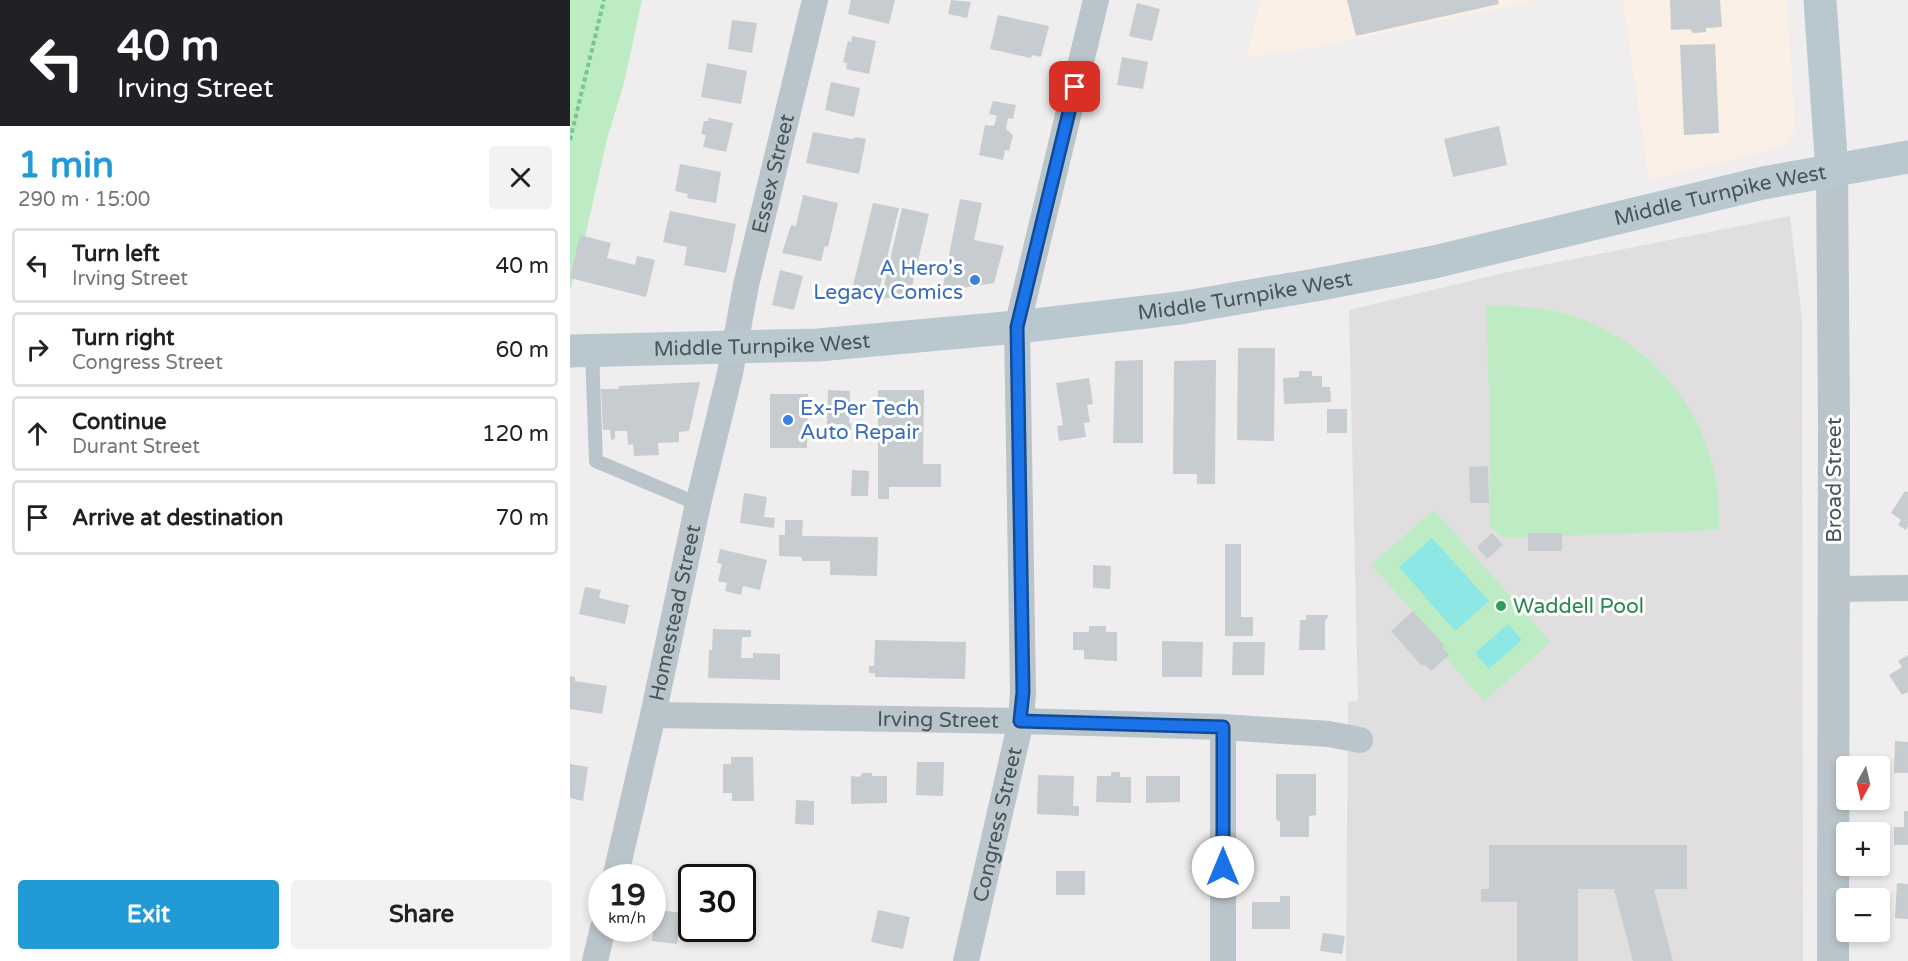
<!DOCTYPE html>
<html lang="en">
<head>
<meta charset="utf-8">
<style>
	body { margin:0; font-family:"Varela Round",sans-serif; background:#f2f2f2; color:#202124; height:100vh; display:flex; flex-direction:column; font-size:22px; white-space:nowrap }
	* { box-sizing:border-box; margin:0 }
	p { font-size:20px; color:#757577 }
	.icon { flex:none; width:33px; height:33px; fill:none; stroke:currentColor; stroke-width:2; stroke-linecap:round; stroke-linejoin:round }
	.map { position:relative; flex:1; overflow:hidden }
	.side { display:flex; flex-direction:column; background:#fff; width:570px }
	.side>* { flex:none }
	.guide { background:#202124; color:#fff; overflow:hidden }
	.needle { width:39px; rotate:188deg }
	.buttons { position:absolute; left:1266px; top:756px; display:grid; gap:12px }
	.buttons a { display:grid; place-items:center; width:54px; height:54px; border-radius:6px; background:#fff; box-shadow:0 3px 9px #0003; font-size:30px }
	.speed { position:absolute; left:18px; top:864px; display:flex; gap:12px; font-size:30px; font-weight:700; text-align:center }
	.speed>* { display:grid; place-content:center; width:78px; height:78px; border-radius:50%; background:#fff; box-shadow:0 3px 9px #0003; line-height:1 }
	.speed small { font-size:15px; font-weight:400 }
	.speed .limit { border:3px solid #111; border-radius:9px; background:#fff; color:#111 }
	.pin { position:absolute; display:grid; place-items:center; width:51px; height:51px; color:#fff; margin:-26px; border-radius:12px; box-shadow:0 3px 9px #0006 }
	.me { position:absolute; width:66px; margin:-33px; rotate:0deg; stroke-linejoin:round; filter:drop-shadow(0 0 4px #0008) }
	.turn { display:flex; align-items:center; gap:21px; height:126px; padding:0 18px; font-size:27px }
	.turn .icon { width:78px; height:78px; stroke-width:2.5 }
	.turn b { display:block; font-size:42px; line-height:51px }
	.round { display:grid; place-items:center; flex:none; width:63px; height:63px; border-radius:6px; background:#f2f2f2 }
	.head { display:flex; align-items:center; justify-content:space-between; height:102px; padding:0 18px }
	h1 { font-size:36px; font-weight:700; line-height:45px; color:#219ad6 }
	.button { display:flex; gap:12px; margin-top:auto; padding:12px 18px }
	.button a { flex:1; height:69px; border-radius:6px; background:#219ad6; color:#fff; font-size:24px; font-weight:700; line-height:69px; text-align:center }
	.button a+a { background:#f2f2f2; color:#202124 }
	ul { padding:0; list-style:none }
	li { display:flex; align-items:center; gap:18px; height:75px; margin:0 12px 9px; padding:0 6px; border:3px solid #e0e0e0; border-radius:6px }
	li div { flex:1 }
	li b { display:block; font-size:22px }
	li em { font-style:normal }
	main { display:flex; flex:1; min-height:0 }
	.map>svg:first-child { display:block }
	.commercial { fill:#fbf0e6 }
	.education { fill:#e1dedf }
	.green { fill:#bdecc4 }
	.water { fill:#8ce7e5 }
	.building { fill:#c7ccd0 }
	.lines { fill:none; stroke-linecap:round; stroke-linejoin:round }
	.path { stroke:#76c88d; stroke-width:4; stroke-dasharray:4.5 3; stroke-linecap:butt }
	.service { stroke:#b9c5ca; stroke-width:14 }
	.minor { stroke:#b9c5ca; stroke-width:26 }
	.tertiary { stroke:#b9c5ca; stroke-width:32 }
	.secondary { stroke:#b9c8cf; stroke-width:33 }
	.route-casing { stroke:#114b97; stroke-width:15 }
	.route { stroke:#1a73e8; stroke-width:10 }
	.shop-dot { fill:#3f7fe0; stroke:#fff; stroke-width:2 }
	.leisure-dot { fill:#2e9e5b; stroke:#fff; stroke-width:2 }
	.labels { text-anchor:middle; stroke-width:6; stroke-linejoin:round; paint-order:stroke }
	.street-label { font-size:21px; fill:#46555a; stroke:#fff }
	.shop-label { font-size:21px; fill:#366cbe; stroke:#fff; text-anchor:end }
	.leisure-label { font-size:21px; fill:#27864d; stroke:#fff; text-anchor:start }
</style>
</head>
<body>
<main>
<section class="side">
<div class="guide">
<div class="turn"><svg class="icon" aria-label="left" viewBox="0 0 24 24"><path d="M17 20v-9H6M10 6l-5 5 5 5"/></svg><div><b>40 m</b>Irving Street</div></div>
</div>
<div class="head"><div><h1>1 min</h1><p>290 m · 15:00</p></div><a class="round"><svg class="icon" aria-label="close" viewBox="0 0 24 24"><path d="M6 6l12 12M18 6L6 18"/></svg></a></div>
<ul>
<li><svg class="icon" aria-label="left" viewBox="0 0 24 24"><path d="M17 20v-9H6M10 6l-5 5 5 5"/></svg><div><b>Turn left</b><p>Irving Street</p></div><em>40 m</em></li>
<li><svg class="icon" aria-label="right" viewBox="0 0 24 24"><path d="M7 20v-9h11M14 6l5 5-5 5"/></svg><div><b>Turn right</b><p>Congress Street</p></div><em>60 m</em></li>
<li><svg class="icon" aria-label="ahead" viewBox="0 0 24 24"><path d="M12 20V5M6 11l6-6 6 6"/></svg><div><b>Continue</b><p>Durant Street</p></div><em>120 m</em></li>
<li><svg class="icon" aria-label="arrive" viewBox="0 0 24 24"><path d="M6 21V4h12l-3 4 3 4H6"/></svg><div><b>Arrive at destination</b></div><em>70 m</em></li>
</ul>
<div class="button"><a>Exit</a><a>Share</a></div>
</section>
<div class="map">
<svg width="1338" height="961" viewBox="0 0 1338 961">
	<rect width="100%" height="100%" fill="#f0edee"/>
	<g class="commercial">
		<polygon points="691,0 967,0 747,47 676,57"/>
		<polygon points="1053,0 1217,0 1225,130 1218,143 1212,147 1079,180"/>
	</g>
	<polygon class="education" points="1220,216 1232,319 1233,961 776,961 778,702 788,701 779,310 933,273"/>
	<g class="green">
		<polygon points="0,0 72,0 54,83 37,139 16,233 0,291"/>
		<path d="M916,306C940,306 965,306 989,312C1066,331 1130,396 1145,475C1149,493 1149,511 1149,530L934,538L920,527V428Z"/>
		<polygon points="864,510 981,642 914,701 876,658 872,648 874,645 801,565"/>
	</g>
	<g class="water">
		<polygon points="862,538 919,601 885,631 829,567"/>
		<polygon points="938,624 952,640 919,669 905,653"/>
	</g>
	<g class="building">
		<polygon points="281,0 325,0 319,24 278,14"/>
		<polygon points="381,0 401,2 397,18 378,14"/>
		<polygon points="777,0 928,0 929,4 786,36"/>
		<polygon points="1100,0 1150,0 1152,27 1136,28 1136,32 1123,33 1120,29 1101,30"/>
		<polygon points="567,3 590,9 582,41 559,36"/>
		<polygon points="428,15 479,26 471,57 462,55 461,58 420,49"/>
		<polygon points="162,20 187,23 182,53 158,49"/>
		<polygon points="282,36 306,41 299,74 276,69 277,63 273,62 278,41 281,42"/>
		<polygon points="1145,44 1149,133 1114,135 1110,45"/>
		<polygon points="552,57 578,62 573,89 547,85"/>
		<polygon points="137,63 177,71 171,104 131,97"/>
		<polygon points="261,82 290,88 284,117 255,110"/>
		<polygon points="423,101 446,105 443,119 438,118 436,129 443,135 439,151 435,150 433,160 409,155 415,125 424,126 427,116 419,114"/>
		<polygon points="139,118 163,123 156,152 133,147 136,135 131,134 134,121 138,121"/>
		<polygon points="929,126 937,165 883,177 874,139"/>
		<polygon points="243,132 282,139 286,137 296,139 289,174 236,163"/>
		<polygon points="110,164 151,172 146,203 117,198 118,194 105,191"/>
		<polygon points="233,195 268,203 258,247 255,246 251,261 212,253 221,225 226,226"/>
		<polygon points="390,199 412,203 404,240 434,246 424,283 372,291"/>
		<polygon points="303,203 329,208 307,299 279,302"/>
		<polygon points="332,208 359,214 340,295 311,299"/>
		<polygon points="100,211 166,224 156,273 114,265 117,247 93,242"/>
		<polygon points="10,235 41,243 37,258 65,265 67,256 85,260 76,297 0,278"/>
		<polygon points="210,270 233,276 224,310 202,305"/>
		<polygon points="668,348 705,348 704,441 667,440"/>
		<polygon points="573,360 573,443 543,443 545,361"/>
		<polygon points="646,360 645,484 627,484 627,474 603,474 604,361"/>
		<polygon points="729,371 742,371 742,376 752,376 752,387 760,387 761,402 714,404 713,378 729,377"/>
		<polygon points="519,378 523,404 517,405 520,422 514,423 516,437 489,441 487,426 493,425 486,383"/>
		<polygon points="130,382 119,431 109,432 109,442 88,443 89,455 64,456 63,444 58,445 57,431 45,431 45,439 41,440 40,430 33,430 31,389 48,389 49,386"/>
		<polygon points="258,390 280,391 279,423 281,423 281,430 273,430 274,424 257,424"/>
		<polygon points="308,390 354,390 353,464 371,464 371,487 319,487 319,499 308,499"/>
		<polygon points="200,394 238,394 237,448 200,448"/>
		<rect x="757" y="409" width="20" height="24"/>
		<polygon points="918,466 919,503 900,503 899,467"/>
		<polygon points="282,470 299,471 298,496 281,496"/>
		<polygon points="1335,491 1338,492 1338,526 1336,530 1328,525 1331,520 1321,513"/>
		<polygon points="174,493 197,497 194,517 205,518 204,528 170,523"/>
		<polygon points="215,520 233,520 232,536 308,537 307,576 260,575 260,561 232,561 232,557 209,556 209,535 215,535"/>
		<polygon points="922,533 933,545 917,559 907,547"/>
		<rect x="958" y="533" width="34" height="18"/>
		<polygon points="655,544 671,544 671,617 683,617 683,636 655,636"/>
		<polygon points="150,549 197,560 190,590 173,586 171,595 155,591 157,583 148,581 152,564 147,563"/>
		<polygon points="523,565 541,566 540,589 523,588"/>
		<polygon points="15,587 31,590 29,598 59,605 55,624 9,614"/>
		<polygon points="843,611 875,646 872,648 879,655 861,671 854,664 852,666 821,631"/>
		<polygon points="736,615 759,615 755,621 755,650 729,650 730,620 736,620"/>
		<polygon points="519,626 536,626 536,632 547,632 547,661 514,659 514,650 503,650 503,632 519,632"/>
		<polygon points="143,629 181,630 181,637 172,637 171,658 183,658 183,653 210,654 210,680 138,678 139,650 142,650"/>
		<polygon points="305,640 396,642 395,679 305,677 305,673 299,673 299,666 304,666"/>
		<polygon points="592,641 633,642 632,677 592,677"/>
		<polygon points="663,642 695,642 694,675 662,675"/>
		<polygon points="1338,655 1338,692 1332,695 1319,675 1332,667 1328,661"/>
		<polygon points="0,676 5,677 5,681 37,686 32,714 0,709"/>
		<polygon points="1325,741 1338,742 1338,773 1324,773"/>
		<polygon points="161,757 183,757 184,801 162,801 162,793 153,793 153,764 161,764"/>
		<polygon points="347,762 374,762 373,796 346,795"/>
		<polygon points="0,764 18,767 13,801 0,798"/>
		<polygon points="541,772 550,772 550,777 561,777 561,803 526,802 527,776 541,776"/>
		<polygon points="292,773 302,773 302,776 317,776 317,803 281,804 281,776 290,777"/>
		<polygon points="706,774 746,774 746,815 739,816 739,837 710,837 710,822 706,819"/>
		<polygon points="468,775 504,776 503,806 509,806 509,816 467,814"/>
		<polygon points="576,776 610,776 610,802 576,803"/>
		<polygon points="226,800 244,801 244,825 225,824"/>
		<polygon points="1334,811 1338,811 1338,845 1324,845 1324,827 1334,827"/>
		<polygon points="919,845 1117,845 1117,889 1084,889 1103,961 1063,961 1044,889 1008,889 1008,961 947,961 947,902 911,902 911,889 919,889"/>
		<rect x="486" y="871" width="29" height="24"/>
		<polygon points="1327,883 1338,884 1338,919 1325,918"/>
		<polygon points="710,896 720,896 720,929 682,929 682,902 710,902"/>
		<polygon points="88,910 112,913 107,944 82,941 83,933 78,932 79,928 82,928 82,922 86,923"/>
		<polygon points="308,910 340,917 333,949 301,942"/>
		<polygon points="753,933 775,936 772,954 750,951"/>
	</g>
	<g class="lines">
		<polyline class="path" points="0,140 34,0"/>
		<polyline class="service" points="22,351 26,461 128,504"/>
		<g class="minor">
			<polyline points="1264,589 1338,588"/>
			<path id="s1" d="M83,715L451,721L653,727L759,734L790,740"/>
			<polyline points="653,727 653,961"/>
			<path id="s2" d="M45,878L83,715L128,504L160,373L176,285L245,0"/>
			<polyline points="25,961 33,928"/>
			<path id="s3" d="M396,961L451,721L453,692L447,327L526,0"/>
		</g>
		<polyline class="tertiary" points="1262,171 1264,424 1263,961"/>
		<g class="secondary">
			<polyline points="1250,0 1262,171"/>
			<path id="s4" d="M0,351L248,345L447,327L610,308L751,284L864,262L1193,183L1338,157"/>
		</g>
	</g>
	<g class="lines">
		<defs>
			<polyline id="route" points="505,87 447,327 453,692 450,721 653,727 653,867"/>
		</defs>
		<use href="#route" class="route-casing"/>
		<use href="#route" class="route"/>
	</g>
	<g class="shop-dot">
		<circle cx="405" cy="280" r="6"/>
		<circle cx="218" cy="420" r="6"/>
	</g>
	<circle class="leisure-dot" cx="931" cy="606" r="6"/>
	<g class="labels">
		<g class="street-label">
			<text dy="7" stroke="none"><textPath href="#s2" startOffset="722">Essex Street</textPath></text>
			<text dy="7" stroke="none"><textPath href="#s4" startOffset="1164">Middle Turnpike West</textPath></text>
			<text dy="7" stroke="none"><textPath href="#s4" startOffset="678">Middle Turnpike West</textPath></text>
			<text dy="7" stroke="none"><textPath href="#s4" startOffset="192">Middle Turnpike West</textPath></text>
			<text transform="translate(1264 480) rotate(-90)" y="7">Broad Street</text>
			<text dy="7" stroke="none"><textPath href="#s2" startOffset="272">Homestead Street</textPath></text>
			<text dy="7" stroke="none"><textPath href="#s1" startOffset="285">Irving Street</textPath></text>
			<text dy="7" stroke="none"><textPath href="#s3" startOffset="140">Congress Street</textPath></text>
		</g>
		<g class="shop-label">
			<text x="393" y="275">A Hero's<tspan x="393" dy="24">Legacy Comics</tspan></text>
			<text x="230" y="415" text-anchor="start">Ex-Per Tech<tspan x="230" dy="24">Auto Repair</tspan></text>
		</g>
		<g class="leisure-label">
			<text x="943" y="613">Waddell Pool</text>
		</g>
	</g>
</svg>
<div class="buttons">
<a><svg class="needle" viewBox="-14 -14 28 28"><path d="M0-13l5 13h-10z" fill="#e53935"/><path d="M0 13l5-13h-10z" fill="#757577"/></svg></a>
<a>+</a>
<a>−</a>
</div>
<div class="speed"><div>19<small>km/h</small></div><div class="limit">30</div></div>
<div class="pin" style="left:505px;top:87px;background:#d93025"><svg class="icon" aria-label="arrive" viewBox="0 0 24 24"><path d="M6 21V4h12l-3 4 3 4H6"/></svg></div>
<svg class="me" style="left:653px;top:867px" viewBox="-20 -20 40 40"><circle r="19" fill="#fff"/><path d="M0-13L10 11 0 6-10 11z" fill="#1a73e8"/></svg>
</div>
</main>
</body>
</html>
